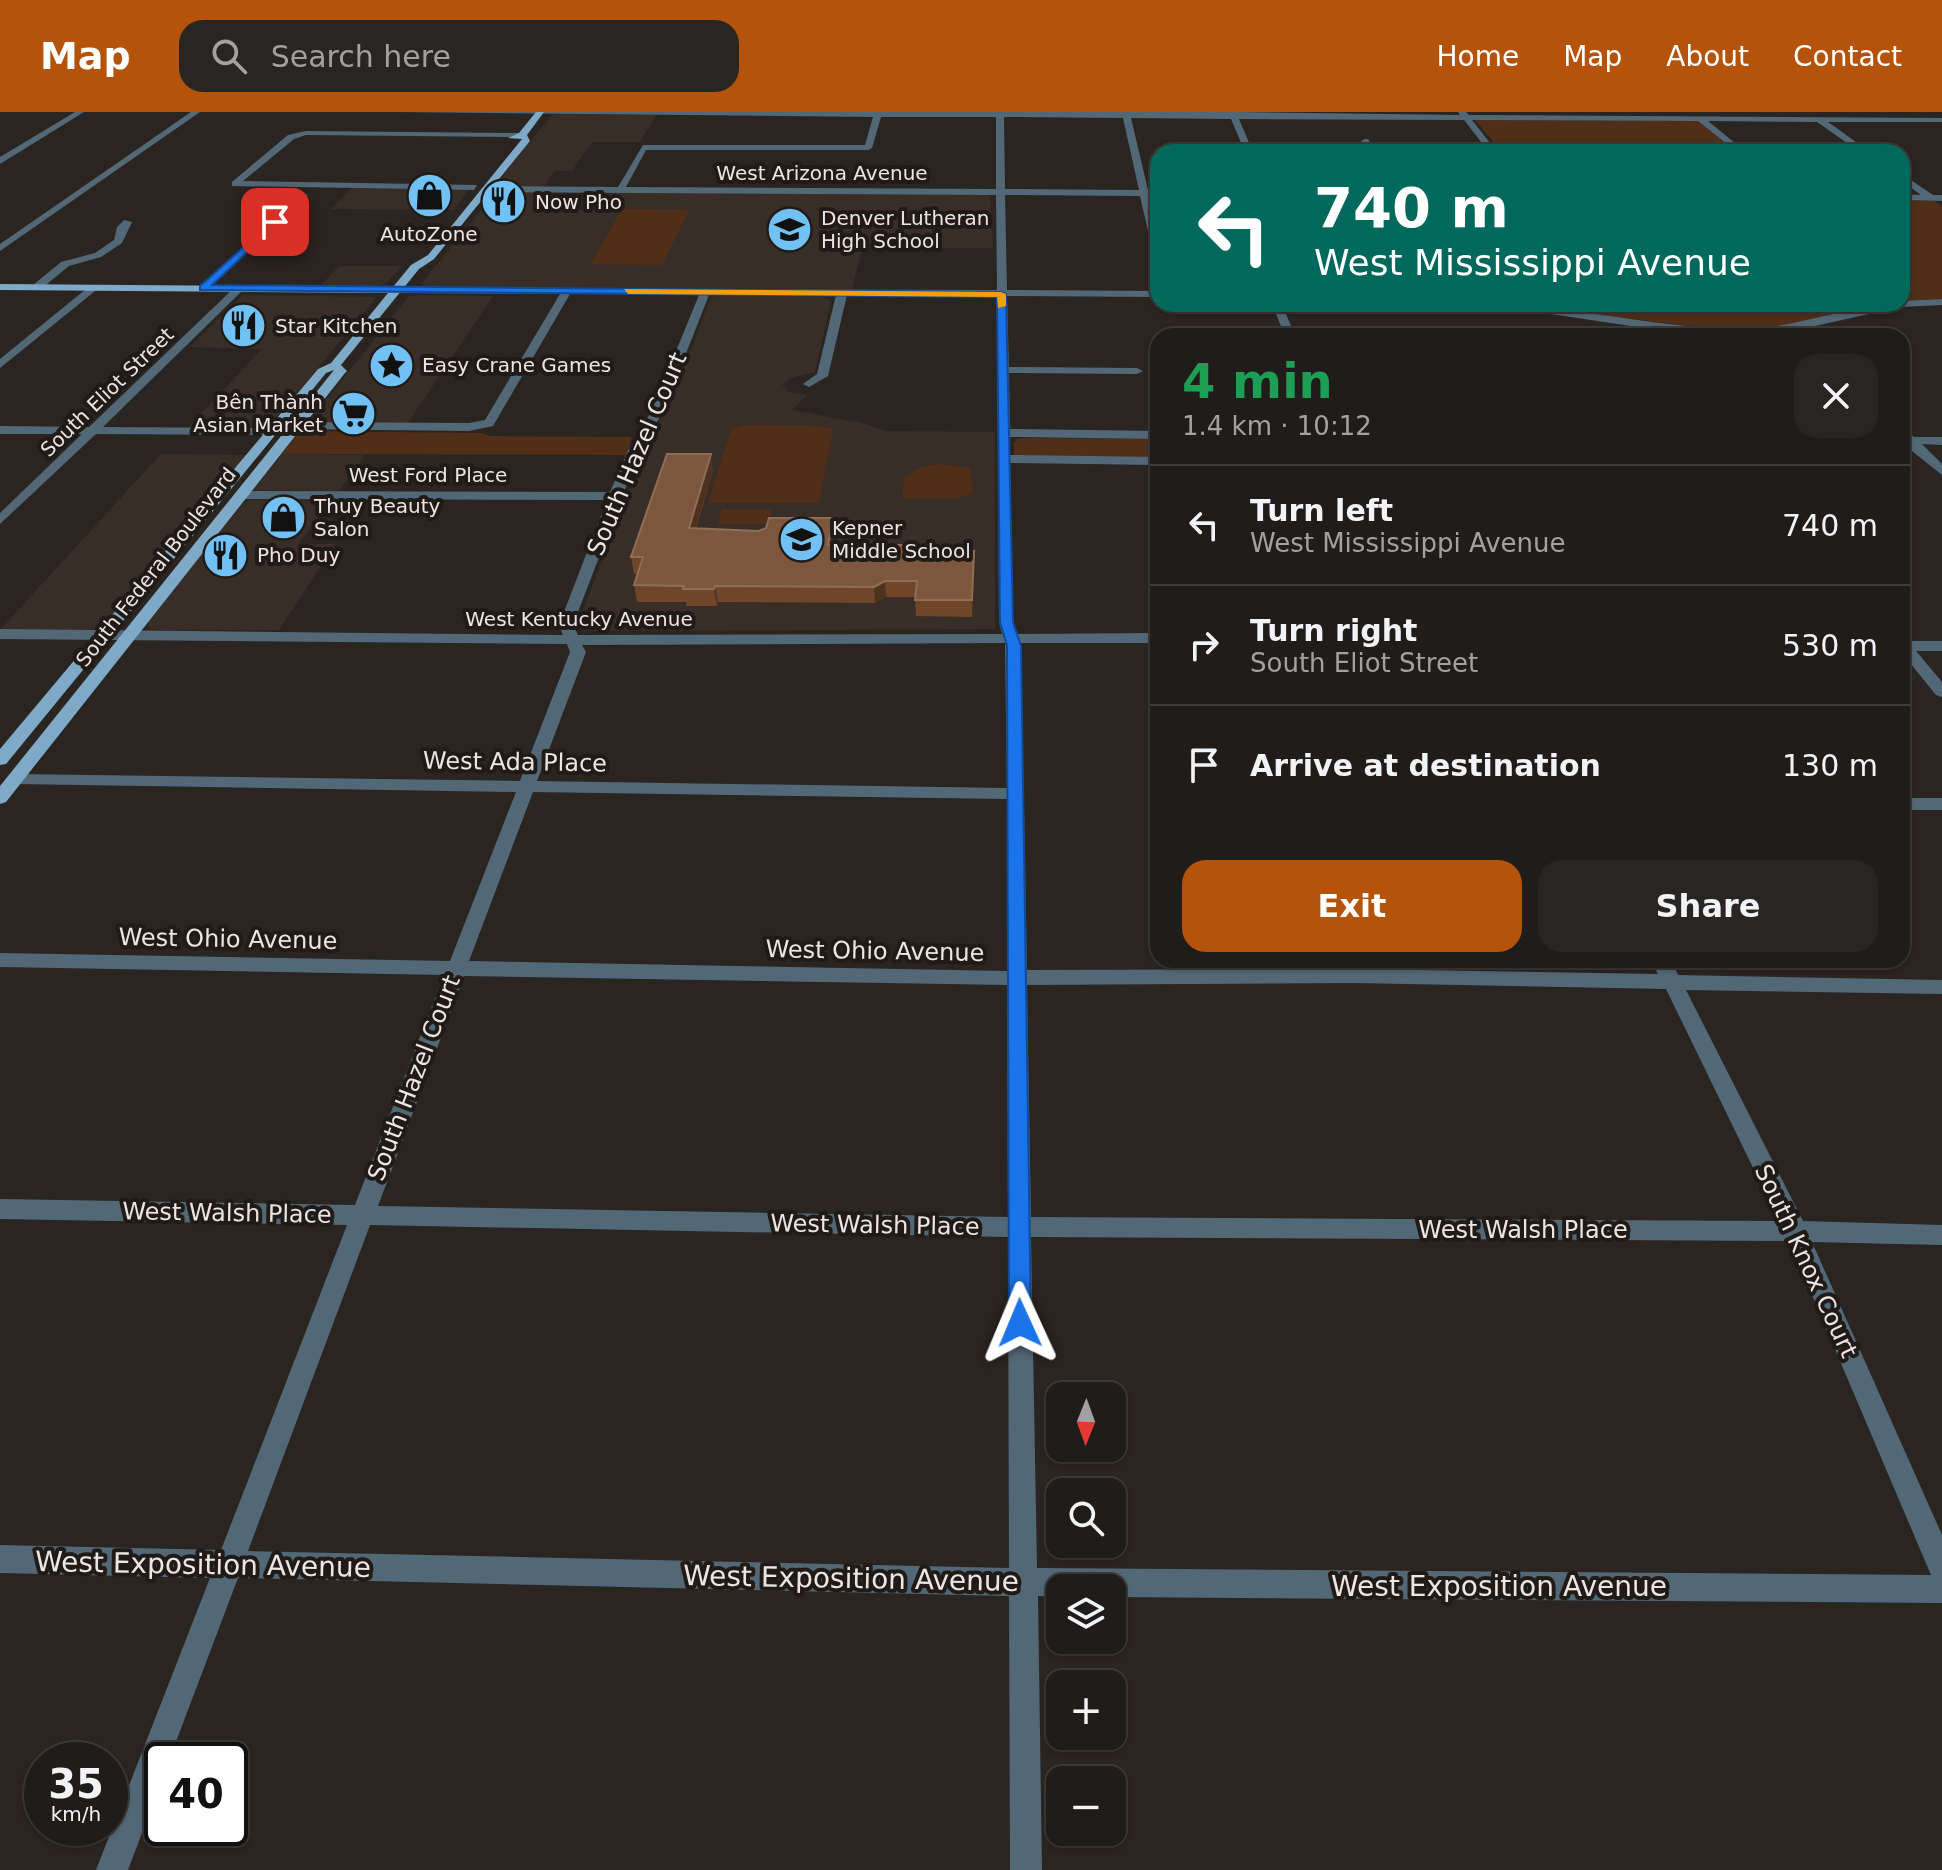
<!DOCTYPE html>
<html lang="en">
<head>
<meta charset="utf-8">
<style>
	body { margin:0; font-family:"DejaVu Sans",sans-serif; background:#282522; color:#f1f3f6; height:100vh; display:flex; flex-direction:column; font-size:30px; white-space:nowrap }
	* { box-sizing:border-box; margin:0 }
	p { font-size:26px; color:#a2a1a2 }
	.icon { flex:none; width:44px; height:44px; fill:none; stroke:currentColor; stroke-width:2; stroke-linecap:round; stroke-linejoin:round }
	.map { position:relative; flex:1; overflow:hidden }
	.side { position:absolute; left:1150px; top:216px; width:760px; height:640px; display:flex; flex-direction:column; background:#201c19; border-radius:24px; box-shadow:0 2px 6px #0004,0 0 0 2px #3d3a38 }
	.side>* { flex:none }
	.top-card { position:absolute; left:1150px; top:32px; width:760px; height:168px; border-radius:24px; box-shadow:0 2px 6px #0004,0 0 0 2px #3d3a38; background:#00695c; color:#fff; overflow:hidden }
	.needle { width:52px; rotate:181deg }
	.tools { position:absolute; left:1046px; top:1270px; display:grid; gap:16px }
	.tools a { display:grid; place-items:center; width:80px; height:80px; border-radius:16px; background:#201c19; box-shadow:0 2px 6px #0004,0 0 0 2px #3d3a38; font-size:40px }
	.speed { position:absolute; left:24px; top:1630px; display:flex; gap:16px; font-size:40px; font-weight:700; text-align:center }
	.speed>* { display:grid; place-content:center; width:104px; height:104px; border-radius:50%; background:#201c19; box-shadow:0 2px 6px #0004,0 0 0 2px #3d3a38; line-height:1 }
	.speed small { font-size:20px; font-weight:400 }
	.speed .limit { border:4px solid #111; border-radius:12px; background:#fff; color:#111 }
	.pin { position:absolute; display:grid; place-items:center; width:68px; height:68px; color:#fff; margin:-34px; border-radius:16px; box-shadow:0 4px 12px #0006 }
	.me { position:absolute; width:88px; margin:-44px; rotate:359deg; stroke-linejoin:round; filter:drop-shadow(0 0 6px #0008) }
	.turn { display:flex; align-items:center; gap:28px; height:168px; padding:0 32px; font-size:36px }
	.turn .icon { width:104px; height:104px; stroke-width:2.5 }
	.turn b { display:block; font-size:56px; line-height:68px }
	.round { display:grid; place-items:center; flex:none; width:84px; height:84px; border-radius:24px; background:#282522 }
	.overview { display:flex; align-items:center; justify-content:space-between; height:136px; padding:0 32px }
	h1 { font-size:48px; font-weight:600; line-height:60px; color:#1e9e55 }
	.primary-button { display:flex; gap:16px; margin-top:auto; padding:16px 32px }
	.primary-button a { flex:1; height:92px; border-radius:24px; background:#b45309; color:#fff; font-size:32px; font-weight:600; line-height:92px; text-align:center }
	.primary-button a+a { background:#282522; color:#f1f3f6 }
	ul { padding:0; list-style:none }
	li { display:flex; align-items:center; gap:24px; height:120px; padding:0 32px; border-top:2px solid #3d3a38 }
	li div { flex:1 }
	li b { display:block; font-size:30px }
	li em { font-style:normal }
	header { display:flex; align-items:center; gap:48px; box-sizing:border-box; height:112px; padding:0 40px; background:#b45309; color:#fff }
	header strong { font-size:38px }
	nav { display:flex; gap:44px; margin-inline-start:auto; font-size:28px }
	.search { width:560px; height:72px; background:#282522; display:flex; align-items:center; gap:20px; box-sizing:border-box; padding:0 28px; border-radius:24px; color:#a2a1a2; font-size:30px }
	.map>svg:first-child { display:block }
	.built { fill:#392e27 }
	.green { fill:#502e17 }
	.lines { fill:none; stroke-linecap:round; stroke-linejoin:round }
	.minor { fill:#536877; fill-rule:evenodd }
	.major { fill:#7eaac8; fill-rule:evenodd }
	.wall { fill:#6f4629 }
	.shaded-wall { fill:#4e321d }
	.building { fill:#7c573d; stroke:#8e6e57; stroke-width:2 }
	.route { fill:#1a73e8; stroke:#114b97; stroke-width:2 }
	.slow { fill:#f59e0b }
	.labels { text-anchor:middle; stroke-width:8; stroke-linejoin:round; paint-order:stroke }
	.far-street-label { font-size:20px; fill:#eae6e3; stroke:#211b18 }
	.far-poi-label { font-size:20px; fill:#eae6e3; stroke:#211b18; text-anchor:start }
	.street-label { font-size:24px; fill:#eae6e3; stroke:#211b18 }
	.near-street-label { font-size:28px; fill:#eae6e3; stroke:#211b18 }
</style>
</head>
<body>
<header>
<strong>Map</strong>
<div class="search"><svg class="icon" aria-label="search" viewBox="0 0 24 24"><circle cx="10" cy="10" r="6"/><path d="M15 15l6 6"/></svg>Search here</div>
<nav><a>Home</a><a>Map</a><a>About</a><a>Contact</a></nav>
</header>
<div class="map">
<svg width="1942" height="1758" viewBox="0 0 1942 1758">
	<rect width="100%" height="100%" fill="#2b2521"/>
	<g class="built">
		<polygon points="552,3 562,2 656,3 640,30 592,30 572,59 554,59 543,76 494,74"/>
		<polygon points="352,76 469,78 453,98 331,97"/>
		<polygon points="496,80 549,80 537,97 599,98 610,81 990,83 993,136 862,136 852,177 424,175 422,171"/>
		<polygon points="339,154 402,154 386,171 378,174 320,174"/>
		<polygon points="243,183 377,185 268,316 187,316 262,237 190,235"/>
		<polygon points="417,183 493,184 407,312 317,311 311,307 408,185"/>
		<polygon points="727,183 822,185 831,189 815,260 791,266 782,272 788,280 807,283 792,298 862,311 886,319 995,320 995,517 585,519 579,515 578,510 653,321 676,277 711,185"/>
		<polygon points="161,342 246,343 110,510 101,516 87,518 0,518"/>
		<polygon points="282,342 365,343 339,379 253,378"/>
		<polygon points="250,388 329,389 299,432 335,432 279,518 150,518 148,510 242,392"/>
	</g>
	<g class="green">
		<polygon points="1475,8 1698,9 1737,40 1502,40"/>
		<polygon points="1902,88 1934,89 1942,94 1942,187 1902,189"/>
		<polygon points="622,97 689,98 662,153 591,152"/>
		<polygon points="1509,192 1875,192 1797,213 1743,217 1690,214"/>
		<polygon points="743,313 820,314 833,317 819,391 708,391 731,317"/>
		<polygon points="300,319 481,321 490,324 632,325 626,343 282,342"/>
		<polygon points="1028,326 1158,327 1158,348 1014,344 1014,331 1017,327"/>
		<polygon points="938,352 971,356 972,381 960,386 902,386 904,365 922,355"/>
		<polygon points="722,397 772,398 768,412 718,412"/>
	</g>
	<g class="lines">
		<g class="minor">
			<polygon points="75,0 84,0 0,52 0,45"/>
			<polygon points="191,0 200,0 0,139 0,132"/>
			<path d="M397,0H1236L1460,3L1458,0H1466L1469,3L1942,6V10H1828L1870,40H1860L1817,10L1708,9L1746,40H1737L1698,9L1472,8L1497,40H1489L1464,8L1239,7L1253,40H1245L1231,7L1131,6L1148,78H1158V84H1149L1158,121V144L1153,141L1140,84L1005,83L1007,178L1158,179V185L1007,184L1009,255L1137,256L1143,259L1137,262L1009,261L1010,317L1158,319V327L1010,325V343L1158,345V353L1010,351L1013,510L1018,522L1158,521V531H1021L1027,858L1355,857L1658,862L1651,848H1671L1678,863L1942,868V882L1686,878L1803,1109L1942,1113V1133L1812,1130L1942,1423V1491L1112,1485V1476H1060V1485L1038,1484L1042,1758H1010L1009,1484L238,1466L169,1648H162V1668L128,1758H96L210,1466L0,1461V1433L221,1438L347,1113L0,1107V1087L355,1093L444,863L0,855V841L450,849L516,680L15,672L6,667L15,662L520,669L570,540L567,532L0,527V517L563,523L559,513L607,388L241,387L234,383L241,379L610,380L629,336L651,300L699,183L570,182L493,314L469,319L292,317L290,314L296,310L469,311L485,308L560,182L395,181L391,180V176L997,178L996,83L485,80L481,77L485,74L618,75L643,33H865L873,5ZM881,5H996V77L626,75L646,38H868L872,36ZM1004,5L1123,6L1139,78L1005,77ZM709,183H836L817,262L803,272L809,275L828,264L847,183L997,184L999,510L1002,522L578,523L573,513L641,336L663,300ZM1005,531L1007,676L537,669L586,540L582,533ZM533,680L1007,687V859L469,849ZM464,864L1007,873L1008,1105L378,1094ZM1355,871L1666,877L1779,1109L1031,1105L1027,873ZM370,1113L1008,1125L1009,1456L248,1439ZM1031,1125L1789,1129L1931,1463L1037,1456Z"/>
			<polygon points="306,19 522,21 526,23 522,25 306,23 294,27 243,69 477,73 474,78 232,74 232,70 288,23"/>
			<polygon points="1365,27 1368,27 1376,40 1368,40 1361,29"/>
			<polygon points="1902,62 1933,83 1942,83 1942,89 1902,88 1902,82 1921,83 1902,69"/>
			<polygon points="301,81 308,83 208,178 200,178 200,174"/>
			<polygon points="124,108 132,110 122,131 101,145 69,154 41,177 33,177 33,173 61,150 95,141 114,128 117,115"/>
			<polygon points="91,173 100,175 0,256 0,247"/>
			<polygon points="235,175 244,177 103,315 273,316 277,317 277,323 96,322 0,412 0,401 82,322 0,322 0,314 89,315"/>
			<path d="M1942,187V193L1900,195L1806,216L1749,223L1651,217L1483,192C1571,192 1657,217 1745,217C1799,216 1849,192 1902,192V189Z"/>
			<polygon points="1272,192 1282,192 1295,224 1285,224"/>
			<polygon points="1902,316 1914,325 1942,325 1942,333 1922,332 1942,352 1942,363 1902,331"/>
			<polygon points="1902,526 1909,529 1942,529 1942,539 1916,539 1942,570 1942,585 1936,583 1902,541"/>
			<rect x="1902" y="686" width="40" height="12"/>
		</g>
		<polygon class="major" points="536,0 544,0 527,23 530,29 434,147 419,157 341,253 347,259 345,261 6,690 0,692 0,674 334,258 326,261 6,652 0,653 0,637 318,257 331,251 388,181 0,178 0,172 393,175 411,153 428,143 522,27 508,26 519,21"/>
	</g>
	<polygon class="wall" points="713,358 696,417 759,419 833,406 834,422 832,433 835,438 974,439 972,505 916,504 915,485 886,485 875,491 718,490 717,494 686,494 686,490 637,490 634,473 638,462 634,462 631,445"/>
	<g class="shaded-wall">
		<polygon points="711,342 713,358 691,432 689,416"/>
		<polygon points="833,406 834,422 830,449 828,433"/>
		<polygon points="885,469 886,485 875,491 874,475"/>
		<polygon points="715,474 718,490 717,494 714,477"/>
	</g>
	<polygon class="building" points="667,342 711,342 689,416 759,419 766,416 769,406 833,406 828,433 835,433 834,438 870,438 870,433 906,433 906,438 974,439 972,488 915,488 917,469 885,469 874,475 715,474 714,477 683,477 684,474 634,473 643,445 631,445"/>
	<polygon class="route" points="275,107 278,111 212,173 1001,180 1006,182 1013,510 1021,534 1031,1211 1028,1218 1020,1221 1012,1218 1009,1211 1007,534 1000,510 997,185 200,178 200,174"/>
	<polygon class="slow" points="624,177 1001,180 1006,182 1006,194 998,196 997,185 628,182"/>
	<defs>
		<symbol id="shop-disc" viewBox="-11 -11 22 22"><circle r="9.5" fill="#72c1f5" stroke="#211b18"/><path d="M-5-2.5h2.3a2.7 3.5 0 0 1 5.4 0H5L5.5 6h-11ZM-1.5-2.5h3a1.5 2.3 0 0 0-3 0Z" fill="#111"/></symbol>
		<symbol id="restaurant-disc" viewBox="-11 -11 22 22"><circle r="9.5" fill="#72c1f5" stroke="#211b18"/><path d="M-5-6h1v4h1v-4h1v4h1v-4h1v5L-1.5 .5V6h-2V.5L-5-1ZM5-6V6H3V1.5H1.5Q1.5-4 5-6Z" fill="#111"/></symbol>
		<symbol id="school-disc" viewBox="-11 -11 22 22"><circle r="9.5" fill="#72c1f5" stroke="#211b18"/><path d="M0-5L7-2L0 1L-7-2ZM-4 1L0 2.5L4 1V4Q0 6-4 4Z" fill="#111"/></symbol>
		<symbol id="sight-disc" viewBox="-11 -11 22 22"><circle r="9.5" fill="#72c1f5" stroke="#211b18"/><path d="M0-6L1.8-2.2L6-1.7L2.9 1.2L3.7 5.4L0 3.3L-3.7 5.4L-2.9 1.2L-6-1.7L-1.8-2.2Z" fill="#111"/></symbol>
		<symbol id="supermarket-disc" viewBox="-11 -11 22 22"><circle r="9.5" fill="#72c1f5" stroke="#211b18"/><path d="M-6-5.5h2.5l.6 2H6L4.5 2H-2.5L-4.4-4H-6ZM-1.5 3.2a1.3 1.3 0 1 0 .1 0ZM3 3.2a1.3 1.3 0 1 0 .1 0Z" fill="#111"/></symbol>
	</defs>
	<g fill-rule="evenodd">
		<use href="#shop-disc" x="404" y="58" width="51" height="51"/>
		<use href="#restaurant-disc" x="478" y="64" width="51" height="51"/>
		<use href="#school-disc" x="764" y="92" width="51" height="51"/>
		<use href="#restaurant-disc" x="218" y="188" width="51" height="51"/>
		<use href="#sight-disc" x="366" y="228" width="51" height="51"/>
		<use href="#supermarket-disc" x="328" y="276" width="51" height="51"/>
		<use href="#shop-disc" x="258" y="380" width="51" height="51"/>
		<use href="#school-disc" x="776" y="402" width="51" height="51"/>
		<use href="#restaurant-disc" x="200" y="418" width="51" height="51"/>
	</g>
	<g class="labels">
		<g class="far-street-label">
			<text x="822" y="68">West Arizona Avenue</text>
			<text transform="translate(107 280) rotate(-44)" y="7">South Eliot Street</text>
			<text x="428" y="370">West Ford Place</text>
			<text transform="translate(156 455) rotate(-52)" y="7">South Federal Boulevard</text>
			<text x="579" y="514">West Kentucky Avenue</text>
		</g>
		<g class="far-poi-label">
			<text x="535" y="97">Now Pho</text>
			<text x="821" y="113">Denver Lutheran<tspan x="821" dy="23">High School</tspan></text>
			<text x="429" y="129" text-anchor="middle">AutoZone</text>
			<text x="275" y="221">Star Kitchen</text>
			<text x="422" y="260">Easy Crane Games</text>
			<text x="323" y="297" text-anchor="end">Bên Thành<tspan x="323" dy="23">Asian Market</tspan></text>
			<text x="314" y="401">Thuy Beauty<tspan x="314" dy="23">Salon</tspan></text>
			<text x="832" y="423">Kepner<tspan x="832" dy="23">Middle School</tspan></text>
			<text x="257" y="450">Pho Duy</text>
		</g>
		<g class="street-label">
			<text transform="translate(637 342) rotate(-67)" y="8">South Hazel Court</text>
			<text transform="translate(515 650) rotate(1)" y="8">West Ada Place</text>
			<text transform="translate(228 827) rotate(1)" y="8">West Ohio Avenue</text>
			<text transform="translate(875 839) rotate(1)" y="8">West Ohio Avenue</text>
			<text transform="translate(414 966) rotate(-69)" y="8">South Hazel Court</text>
			<text transform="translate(227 1101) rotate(1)" y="8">West Walsh Place</text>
			<text transform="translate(875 1113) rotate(1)" y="8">West Walsh Place</text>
			<text x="1523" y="1126">West Walsh Place</text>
			<text transform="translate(1806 1149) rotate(65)" y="8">South Knox Court</text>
		</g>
		<g class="near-street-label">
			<text transform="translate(203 1452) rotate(1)" y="10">West Exposition Avenue</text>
			<text transform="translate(851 1466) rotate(1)" y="10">West Exposition Avenue</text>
			<text x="1499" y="1484">West Exposition Avenue</text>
		</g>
	</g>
</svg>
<div class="tools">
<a><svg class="needle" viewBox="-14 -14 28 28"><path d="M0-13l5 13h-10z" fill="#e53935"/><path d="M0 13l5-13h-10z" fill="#a2a1a2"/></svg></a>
<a><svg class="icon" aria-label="search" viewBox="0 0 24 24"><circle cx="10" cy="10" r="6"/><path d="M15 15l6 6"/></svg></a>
<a><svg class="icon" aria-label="layers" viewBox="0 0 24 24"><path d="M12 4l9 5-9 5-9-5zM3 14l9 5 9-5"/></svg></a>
<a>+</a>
<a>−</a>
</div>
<div class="speed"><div>35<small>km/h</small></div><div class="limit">40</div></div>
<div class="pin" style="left:275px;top:110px;background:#d93025"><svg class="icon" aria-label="arrive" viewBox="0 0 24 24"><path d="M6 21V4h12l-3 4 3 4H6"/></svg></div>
<svg class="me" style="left:1020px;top:1211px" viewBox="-20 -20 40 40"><path d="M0-17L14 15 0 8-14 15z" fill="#1a73e8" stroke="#fff" stroke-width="4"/></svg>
<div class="top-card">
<div class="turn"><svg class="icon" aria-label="left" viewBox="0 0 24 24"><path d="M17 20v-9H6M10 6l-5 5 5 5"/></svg><div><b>740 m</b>West Mississippi Avenue</div></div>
</div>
<section class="side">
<div class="overview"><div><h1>4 min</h1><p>1.4 km · 10:12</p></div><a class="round"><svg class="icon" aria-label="close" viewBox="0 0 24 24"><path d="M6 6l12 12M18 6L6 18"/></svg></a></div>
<ul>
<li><svg class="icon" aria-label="left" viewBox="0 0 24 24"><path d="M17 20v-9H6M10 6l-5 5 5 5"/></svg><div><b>Turn left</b><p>West Mississippi Avenue</p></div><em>740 m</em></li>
<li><svg class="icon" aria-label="right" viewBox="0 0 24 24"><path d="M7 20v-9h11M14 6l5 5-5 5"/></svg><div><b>Turn right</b><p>South Eliot Street</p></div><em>530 m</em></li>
<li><svg class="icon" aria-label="arrive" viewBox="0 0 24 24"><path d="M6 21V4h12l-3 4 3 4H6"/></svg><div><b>Arrive at destination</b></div><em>130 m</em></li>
</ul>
<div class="primary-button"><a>Exit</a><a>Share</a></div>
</section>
</div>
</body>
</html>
